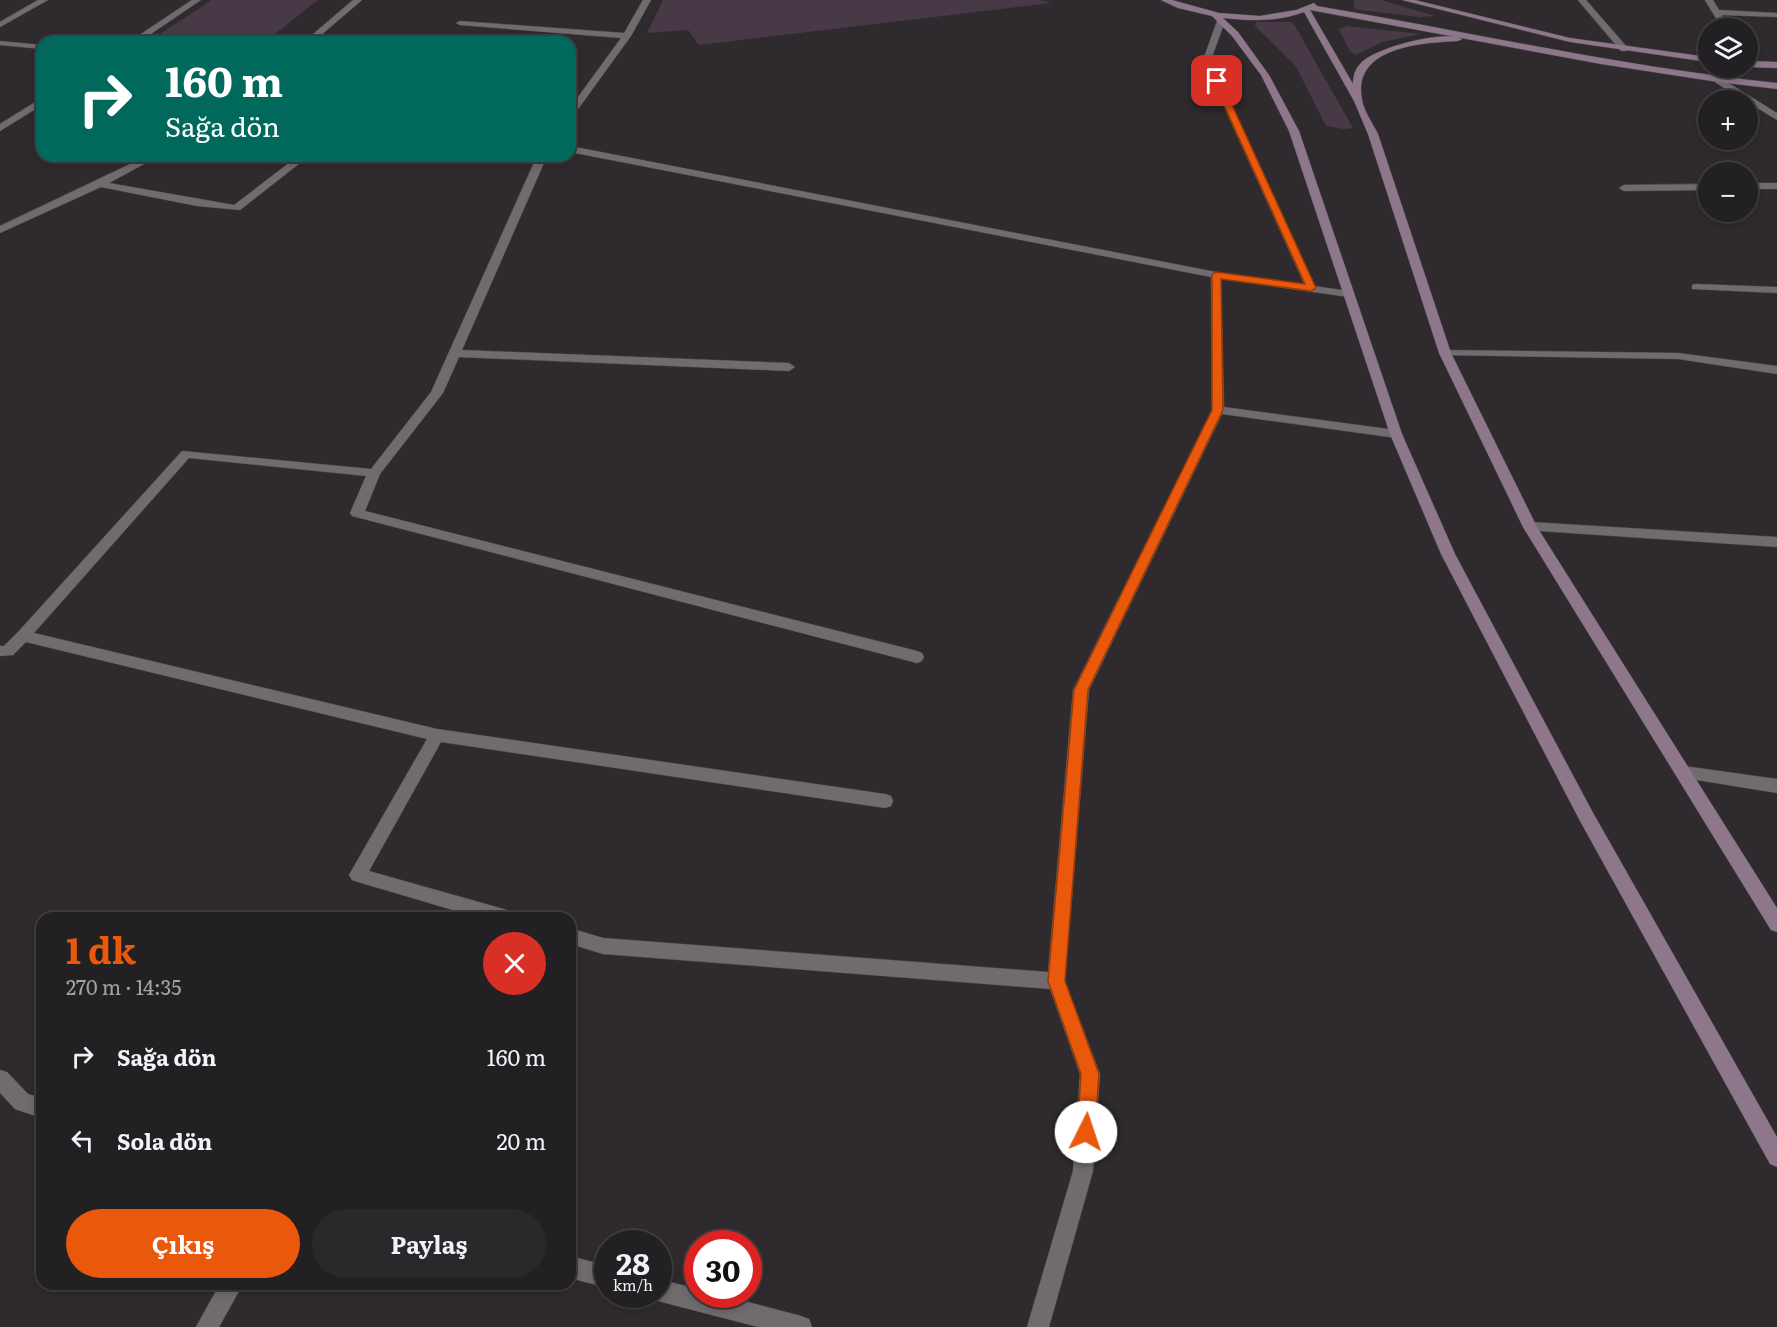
<!DOCTYPE html>
<html lang="tr">
<head>
<meta charset="utf-8">
<style>
	body { margin:0; font-family:Literata,serif; background:#2a282a; color:#f1f3f6; height:100vh; display:flex; flex-direction:column; font-size:22px; white-space:nowrap }
	* { box-sizing:border-box; margin:0 }
	p { font-size:20px; color:#a2a3a5 }
	.icon { flex:none; width:33px; height:33px; fill:none; stroke:currentColor; stroke-width:2; stroke-linecap:round; stroke-linejoin:round }
	.map { position:relative; flex:1; overflow:hidden }
	.panel { position:absolute; left:36px; top:912px; width:540px; height:378px; display:flex; flex-direction:column; background:#222022; border-radius:18px; box-shadow:0 3px 9px #0003,0 0 0 2px #3f3e40 }
	.panel>* { flex:none }
	.hud { position:absolute; left:36px; top:36px; width:540px; height:126px; border-radius:18px; box-shadow:0 3px 9px #0003,0 0 0 2px #3f3e40; background:#00695c; color:#fff; overflow:hidden }
	.tools { position:absolute; left:1698px; top:18px; display:grid; gap:12px }
	.tools a { display:grid; place-items:center; width:60px; height:60px; border-radius:50%; background:#222022; box-shadow:0 3px 9px #0003,0 0 0 2px #3f3e40; font-size:30px }
	.speed { position:absolute; left:594px; top:1230px; display:flex; gap:12px; font-size:30px; font-weight:700; text-align:center }
	.speed>* { display:grid; place-content:center; width:78px; height:78px; border-radius:50%; background:#222022; box-shadow:0 3px 9px #0003,0 0 0 2px #3f3e40; line-height:1 }
	.speed small { font-size:15px; font-weight:400 }
	.speed .limit { border:9px solid #d22; background:#fff; color:#111 }
	.pin { position:absolute; display:grid; place-items:center; width:51px; height:51px; color:#fff; margin:-26px; border-radius:12px; box-shadow:0 3px 9px #0006 }
	.me { position:absolute; width:66px; margin:-33px; rotate:4deg; stroke-linejoin:round; filter:drop-shadow(0 0 4px #0008) }
	.turn { display:flex; align-items:center; gap:21px; height:126px; padding:0 30px; font-size:27px }
	.turn .icon { width:78px; height:78px; stroke-width:2.5 }
	.turn b { display:block; font-size:42px; line-height:51px }
	.round { display:grid; place-items:center; flex:none; width:63px; height:63px; border-radius:32px; background:#2a282a }
	.summary { display:flex; align-items:center; justify-content:space-between; height:102px; padding:0 30px }
	h1 { font-size:36px; font-weight:700; line-height:45px; color:#ea580c }
	.action { display:flex; gap:12px; margin-top:auto; padding:12px 30px }
	.action a { flex:1; height:69px; border-radius:36px; background:#ea580c; color:#fff; font-size:24px; font-weight:700; line-height:69px; text-align:center }
	.action a+a { background:#2a282a; color:#f1f3f6 }
	ul { padding:0; list-style:none }
	li { display:flex; align-items:center; gap:18px; height:84px; padding:0 30px }
	li div { flex:1 }
	li b { display:block; font-size:22px }
	li em { font-style:normal }
	.map>svg:first-child { display:block }
	.green { fill:#483946 }
	.lines { fill:none; stroke-linecap:round; stroke-linejoin:round }
	.service-casing { stroke:#4b484a; stroke-width:1 }
	.minor-casing { stroke:#4b484a; stroke-width:1 }
	.tertiary-casing { stroke:#4b484a; stroke-width:1 }
	.secondary-casing { stroke:#4b484a; stroke-width:1 }
	.service { fill:#6f6b6e; fill-rule:evenodd }
	.minor { fill:#6f6b6e; fill-rule:evenodd }
	.tertiary { fill:#6f6b6e; fill-rule:evenodd }
	.secondary { fill:#8e768b; fill-rule:evenodd }
	.route { fill:#ea580c; stroke:#983908; stroke-width:1.5 }
</style>
</head>
<body>
<div class="map">
<svg width="1777" height="1327" viewBox="0 0 1777 1327">
	<rect width="100%" height="100%" fill="#2e2a2d"/>
	<g class="green">
		<polygon points="212,0 318,0 265,42 148,42"/>
		<polygon points="663,0 1041,0 1052,3 699,45 688,30 647,33"/>
		<polygon points="1354,0 1381,0 1435,16 1419,17 1360,10 1354,8"/>
		<polygon points="1256,22 1291,22 1295,26 1353,128 1344,129 1326,126 1295,65 1255,26"/>
		<polygon points="1347,26 1412,33 1421,34 1383,42 1355,55 1350,51 1339,30"/>
	</g>
	<g class="lines">
		<defs>
			<g id="service">
				<polygon points="1221,19 1225,21 1211,60 1316,288 1315,290 1311,291 1306,288 1203,60 1217,21"/>
				<rect x="1748" y="183" width="29" height="6"/>
				<polygon points="1708,184 1708,190 1624,191 1619,188 1624,185"/>
			</g>
			<g id="minor">
				<polygon points="38,0 48,0 0,27 0,22"/>
				<polygon points="353,0 362,0 313,42 304,42"/>
				<polygon points="643,0 651,0 631,36 573,116 570,117 570,108 621,38 460,25 456,23 460,21 624,33"/>
				<polygon points="1578,0 1586,0 1627,47 1627,51 1621,51"/>
				<polygon points="1705,0 1713,0 1719,10 1777,13 1777,17 1722,15 1730,28 1722,28"/>
				<polygon points="0,41 42,45 42,49 0,45"/>
				<polygon points="570,146 1216,272 1349,291 1354,294 1349,297 1221,279 1224,407 1396,430 1402,434 1396,438 1222,414 1089,690 1065,981 1100,1074 1093,1171 1049,1327 1027,1327 1073,1171 1080,1074 1050,989 603,954 570,944 570,928 603,938 1048,972 1073,690 1212,410 1211,277 570,152"/>
				<polygon points="147,156 159,156 109,183 234,205 298,156 309,156 240,210 197,206 101,187 0,233 0,226"/>
				<polygon points="537,156 547,156 462,350 789,363 795,367 789,371 459,357 443,393 380,474 365,511 917,651 922,653 924,657 922,661 917,663 352,516 350,513 366,476 189,458 34,633 437,729 885,794 891,796 893,801 891,806 885,808 441,742 369,871 507,910 513,912 516,918 480,918 358,882 352,880 349,875 427,739 26,642 13,655 0,656 0,646 4,646 18,632 182,451 371,469 431,392"/>
				<polygon points="1696,284 1777,287 1777,293 1692,289 1692,285"/>
				<polygon points="1445,350 1678,353 1777,366 1777,374 1678,359 1441,355 1439,353"/>
				<polygon points="1530,522 1777,537 1777,547 1525,530 1523,527 1525,524"/>
				<polygon points="1684,766 1777,779 1777,793 1678,777 1676,772 1678,767"/>
				<polygon points="0,1070 7,1072 28,1094 42,1098 42,1118 15,1109 0,1093"/>
				<polygon points="570,1256 608,1266 608,1288 570,1278"/>
				<polygon points="658,1279 698,1289 698,1294 718,1294 801,1316 809,1319 812,1327 758,1327 658,1301 650,1298 649,1294 658,1294"/>
				<polygon points="220,1284 243,1284 219,1327 196,1327"/>
			</g>
			<g id="tertiary">
				<polygon points="192,0 201,0 139,42 129,42"/>
				<polygon points="1716,79 1722,79 1777,113 1777,120 1716,83"/>
				<polygon points="42,98 42,105 0,131 0,124"/>
			</g>
			<g id="secondary">
				<path d="M1161,0H1172L1219,13L1260,16L1296,10L1314,3L1317,6C1471,32 1622,67 1777,83V89L1718,82L1601,64L1310,10L1353,84C1353,76 1355,69 1361,63C1374,48 1446,29 1462,39L1458,41C1420,43 1352,47 1362,100C1364,111 1373,124 1378,134L1451,353L1537,527L1777,908V932L1771,930L1523,527L1439,353L1368,134L1354,101L1304,12C1278,22 1250,21 1223,18L1238,32L1269,75L1299,131L1402,434L1455,554L1592,811L1777,1137V1167L1770,1164L1580,821L1441,554L1390,434L1289,131L1261,75L1232,36L1212,16L1178,8Z"/>
				<polygon points="1402,0 1415,0 1570,38 1708,57 1708,62 1570,42"/>
				<polygon points="1748,61 1777,62 1777,68 1748,67"/>
			</g>
		</defs>
		<use href="#service" class="service-casing"/>
		<use href="#minor" class="minor-casing"/>
		<use href="#tertiary" class="tertiary-casing"/>
		<use href="#secondary" class="secondary-casing"/>
		<use href="#service" class="service"/>
		<use href="#minor" class="minor"/>
		<use href="#tertiary" class="tertiary"/>
		<use href="#secondary" class="secondary"/>
	</g>
	<polygon class="route" points="1217,79 1221,81 1316,288 1311,291 1221,279 1223,410 1088,690 1065,981 1099,1074 1095,1132 1092,1139 1086,1142 1079,1139 1077,1132 1081,1074 1048,981 1074,690 1212,410 1212,275 1216,272 1305,284 1213,81"/>
</svg>
<div class="tools">
<a><svg class="icon" aria-label="layers" viewBox="0 0 24 24"><path d="M12 4l9 5-9 5-9-5zM3 14l9 5 9-5"/></svg></a>
<a>+</a>
<a>−</a>
</div>
<div class="speed"><div>28<small>km/h</small></div><div class="limit">30</div></div>
<div class="pin" style="left:1217px;top:81px;background:#d93025"><svg class="icon" aria-label="arrive" viewBox="0 0 24 24"><path d="M6 21V4h12l-3 4 3 4H6"/></svg></div>
<svg class="me" style="left:1086px;top:1132px" viewBox="-20 -20 40 40"><circle r="19" fill="#fff"/><path d="M0-13L10 11 0 6-10 11z" fill="#ea580c"/></svg>
<div class="hud">
<div class="turn"><svg class="icon" aria-label="right" viewBox="0 0 24 24"><path d="M7 20v-9h11M14 6l5 5-5 5"/></svg><div><b>160 m</b>Sağa dön</div></div>
</div>
<section class="panel">
<div class="summary"><div><h1>1 dk</h1><p>270 m · 14:35</p></div><a class="round" style="background:#d93025;color:#fff"><svg class="icon" aria-label="close" viewBox="0 0 24 24"><path d="M6 6l12 12M18 6L6 18"/></svg></a></div>
<ul>
<li><svg class="icon" aria-label="right" viewBox="0 0 24 24"><path d="M7 20v-9h11M14 6l5 5-5 5"/></svg><div><b>Sağa dön</b></div><em>160 m</em></li>
<li><svg class="icon" aria-label="left" viewBox="0 0 24 24"><path d="M17 20v-9H6M10 6l-5 5 5 5"/></svg><div><b>Sola dön</b></div><em>20 m</em></li>
</ul>
<div class="action"><a>Çıkış</a><a>Paylaş</a></div>
</section>
</div>
</body>
</html>
